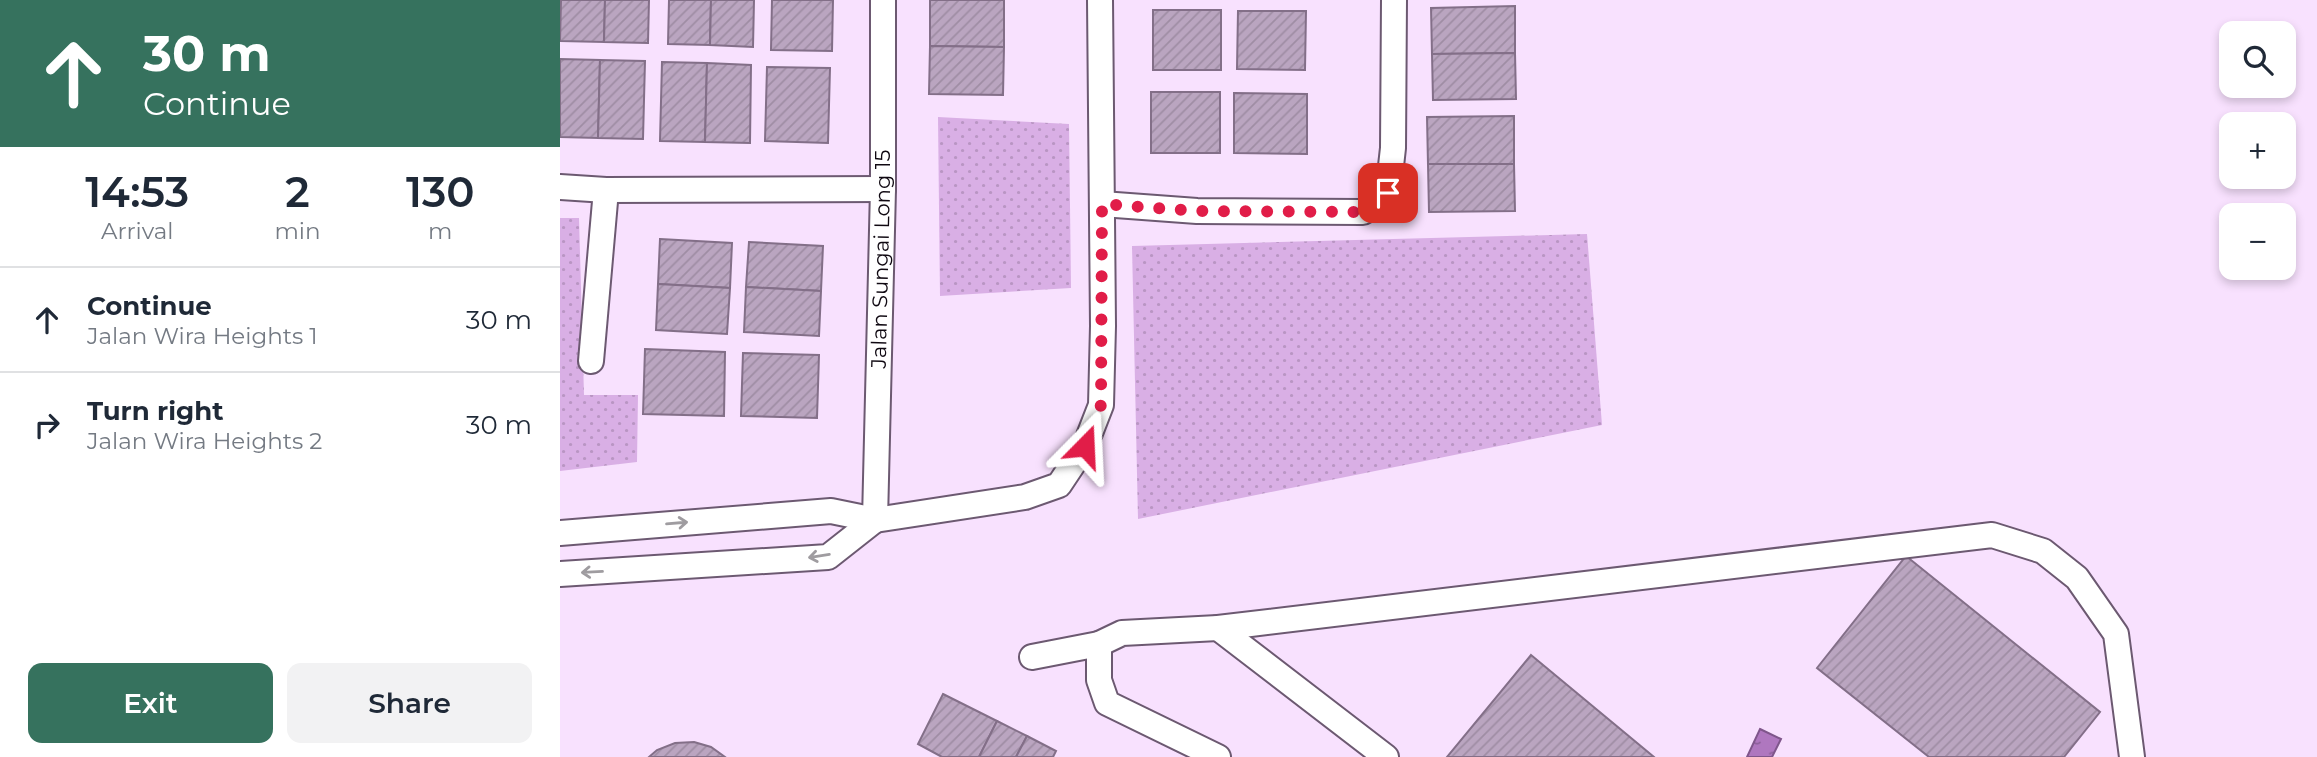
<!DOCTYPE html>
<html lang="en">
<head>
<meta charset="utf-8">
<style>
	body { margin:0; font-family:Montserrat,sans-serif; background:#f2f2f3; color:#1f2937; height:100vh; display:flex; flex-direction:column; font-size:26px; white-space:nowrap }
	* { box-sizing:border-box; margin:0 }
	p { font-size:23px; color:#747a83 }
	.icon { flex:none; width:38px; height:38px; fill:none; stroke:currentColor; stroke-width:2; stroke-linecap:round; stroke-linejoin:round }
	.map { position:relative; flex:1; overflow:hidden }
	.sheet { display:flex; flex-direction:column; background:#fff; width:560px }
	.sheet>* { flex:none }
	.banner { background:#36725e; color:#fff; overflow:hidden }
	.controls { position:absolute; left:1659px; top:21px; display:grid; gap:14px }
	.controls a { display:grid; place-items:center; width:77px; height:77px; border-radius:14px; background:#fff; box-shadow:0 4px 10px #0003; font-size:35px }
	.pin { position:absolute; display:grid; place-items:center; width:60px; height:60px; color:#fff; margin:-30px; border-radius:14px; box-shadow:0 4px 10px #0006 }
	.me { position:absolute; width:77px; margin:-38px; rotate:21deg; stroke-linejoin:round; filter:drop-shadow(0 0 5px #0008) }
	.turn { display:flex; align-items:center; gap:24px; height:147px; padding:0 28px; font-size:32px }
	.turn .icon { width:91px; height:91px; stroke-width:2.5 }
	.turn b { display:block; font-size:49px; line-height:60px }
	.eta { display:flex; justify-content:space-evenly; align-items:center; height:119px; text-align:center }
	.eta b { font-size:42px; font-weight:600; line-height:49px }
	.button { display:flex; gap:14px; margin-top:auto; padding:14px 28px }
	.button a { flex:1; height:80px; border-radius:14px; background:#36725e; color:#fff; font-size:28px; font-weight:600; line-height:80px; text-align:center }
	.button a+a { background:#f2f2f3; color:#1f2937 }
	ul { padding:0; list-style:none }
	li { display:flex; align-items:center; gap:21px; height:105px; padding:0 28px; border-top:2px solid #e0e1e3 }
	li div { flex:1 }
	li b { display:block; font-size:26px }
	li em { font-style:normal }
	main { display:flex; flex:1; min-height:0 }
	.map>svg:first-child { display:block }
	.park { fill:url(#park-dots) }
	.water { fill:url(#water-ripples); stroke:#7f568b; stroke-width:2 }
	.building { fill:url(#building-hatch); stroke:#836f88; stroke-width:2 }
	.lines { fill:none; stroke-linecap:round; stroke-linejoin:round }
	.street-casing { stroke:#6c5971; stroke-width:28 }
	.street { stroke:#fff; stroke-width:24 }
	.oneway { stroke:#9f9ca0 }
	.route { stroke:#e11d48; stroke-width:12; stroke-dasharray:0 21.6 }
	.labels { text-anchor:middle; stroke-width:7; stroke-linejoin:round; paint-order:stroke }
	.street-label { font-size:21px; fill:#0f0811; stroke:#fff }
</style>
</head>
<body>
<main>
<section class="sheet">
<div class="banner">
<div class="turn"><svg class="icon" aria-label="ahead" viewBox="0 0 24 24"><path d="M12 20V5M6 11l6-6 6 6"/></svg><div><b>30 m</b>Continue</div></div>
</div>
<div class="eta">
<div><b>14:53</b><p>Arrival</p></div>
<div><b>2</b><p>min</p></div>
<div><b>130</b><p>m</p></div>
</div>
<ul>
<li><svg class="icon" aria-label="ahead" viewBox="0 0 24 24"><path d="M12 20V5M6 11l6-6 6 6"/></svg><div><b>Continue</b><p>Jalan Wira Heights 1</p></div><em>30 m</em></li>
<li><svg class="icon" aria-label="right" viewBox="0 0 24 24"><path d="M7 20v-9h11M14 6l5 5-5 5"/></svg><div><b>Turn right</b><p>Jalan Wira Heights 2</p></div><em>30 m</em></li>
</ul>
<div class="button"><a>Exit</a><a>Share</a></div>
</section>
<div class="map">
<svg width="1757" height="757" viewBox="0 0 1757 757">
	<defs>
		<pattern id="park-dots" width="8" height="8" patternUnits="userSpaceOnUse" patternTransform="scale(1.75)"><rect width="8" height="8" fill="#d9afe5"/><path d="M2 2h.1M6 6h.1" fill="none" stroke="#b995c3" stroke-width="1.8" stroke-linecap="round"/></pattern>
		<pattern id="water-ripples" width="26" height="14" patternUnits="userSpaceOnUse" patternTransform="scale(1.75)"><rect width="26" height="14" fill="#af77bf"/><path d="M2 4q2-2 4 0t4 0M15 11q2-2 4 0t4 0" fill="none" stroke="#8d609a"/></pattern>
		<pattern id="building-hatch" width="6" height="6" patternUnits="userSpaceOnUse" patternTransform="scale(1.75)"><rect width="6" height="6" fill="#baa5c0"/><path d="M-1 1l2-2M0 6l6-6M5 7l2-2" fill="none" stroke="#9f8da4"/></pattern>
	</defs>
	<rect width="100%" height="100%" fill="#f8e1fe"/>
	<g class="park">
		<polygon points="378,117 509,124 511,288 380,296"/>
		<polygon points="0,218 19,218 24,395 78,395 77,462 0,471"/>
		<polygon points="1027,234 1042,425 578,519 572,246"/>
	</g>
	<polygon class="water" points="1200,729 1221,739 1212,757 1187,757"/>
	<g class="building">
		<polygon points="1,0 45,0 44,42 0,41"/>
		<polygon points="45,0 89,0 88,43 44,42"/>
		<polygon points="109,0 151,0 150,45 108,44"/>
		<polygon points="151,0 194,0 193,47 150,45"/>
		<polygon points="212,0 273,0 272,51 211,50"/>
		<polygon points="370,0 444,0 444,47 370,46"/>
		<polygon points="955,6 955,53 872,54 871,8"/>
		<rect x="593" y="10" width="68" height="60"/>
		<polygon points="678,11 746,11 745,70 677,69"/>
		<polygon points="370,46 444,47 443,95 369,94"/>
		<polygon points="955,53 956,99 873,100 872,54"/>
		<polygon points="0,59 40,60 38,138 0,137"/>
		<polygon points="40,60 85,61 83,139 38,138"/>
		<polygon points="102,62 147,63 145,142 100,141"/>
		<polygon points="147,63 191,65 190,143 145,142"/>
		<polygon points="207,67 270,68 268,143 205,141"/>
		<rect x="591" y="92" width="69" height="61"/>
		<polygon points="674,93 747,94 747,154 674,153"/>
		<polygon points="954,116 954,164 868,164 867,117"/>
		<polygon points="868,164 954,164 955,211 869,212"/>
		<polygon points="100,239 172,243 170,288 98,284"/>
		<polygon points="189,242 263,246 261,291 186,287"/>
		<polygon points="98,284 170,288 167,334 96,330"/>
		<polygon points="186,287 261,291 259,336 184,332"/>
		<polygon points="85,349 165,352 164,416 83,414"/>
		<polygon points="183,353 259,355 257,418 181,416"/>
		<polygon points="1346,556 1540,712 1504,757 1369,757 1257,668"/>
		<polygon points="971,655 1094,757 887,757"/>
		<polygon points="383,694 437,721 419,757 382,757 358,744"/>
		<polygon points="437,721 467,736 456,757 419,757"/>
		<polygon points="467,736 496,751 493,757 456,757"/>
		<polygon points="134,742 151,747 165,757 89,757 97,750 115,743"/>
	</g>
	<g class="lines">
		<defs>
			<g id="street">
				<polyline points="0,187 46,190 323,189"/>
				<polyline points="542,204 637,211 803,212 828,193 833,148 834,0"/>
				<polyline points="31,361 46,190"/>
				<path id="s1" d="M315,520L323,189V0"/>
				<polyline points="0,533 271,511 315,520 465,497 499,485 525,446 541,405 543,326 540,0"/>
				<polyline points="0,574 268,557 315,520"/>
				<polyline points="658,628 826,757"/>
				<polyline points="472,657 539,644"/>
				<polyline points="658,757 547,703 539,680 539,644 562,633 658,628 1432,535 1483,551 1517,578 1556,634 1572,757"/>
			</g>
		</defs>
		<use href="#street" class="street-casing"/>
		<use href="#street" class="street"/>
	</g>
	<defs><path id="oneway-shaft" d="M-6 0H5M1.5-3L5.5 0L1.5 3" fill="none" stroke-width="1.6" stroke-linecap="round" stroke-linejoin="round" transform="scale(1.75)"/></defs>
	<g class="oneway">
		<use href="#oneway-shaft" transform="translate(117 523) rotate(-5)"/>
		<use href="#oneway-shaft" transform="translate(259 556) rotate(171)"/>
		<use href="#oneway-shaft" transform="translate(32 572) rotate(177)"/>
	</g>
	<g class="lines">
		<polyline class="route" points="525,446 541,405 542,204 637,211 803,212 828,193"/>
	</g>
	<g class="labels">
		<g class="street-label">
			<text dy="7" stroke="none"><textPath href="#s1" startOffset="261">Jalan Sungai Long 15</textPath></text>
		</g>
	</g>
</svg>
<div class="controls">
<a><svg class="icon" aria-label="search" viewBox="0 0 24 24"><circle cx="10" cy="10" r="6"/><path d="M15 15l6 6"/></svg></a>
<a>+</a>
<a>−</a>
</div>
<div class="pin" style="left:828px;top:193px;background:#d93025"><svg class="icon" aria-label="arrive" viewBox="0 0 24 24"><path d="M6 21V4h12l-3 4 3 4H6"/></svg></div>
<svg class="me" style="left:525px;top:446px" viewBox="-20 -20 40 40"><path d="M0-17L14 15 0 8-14 15z" fill="#e11d48" stroke="#fff" stroke-width="4"/></svg>
</div>
</main>
</body>
</html>
